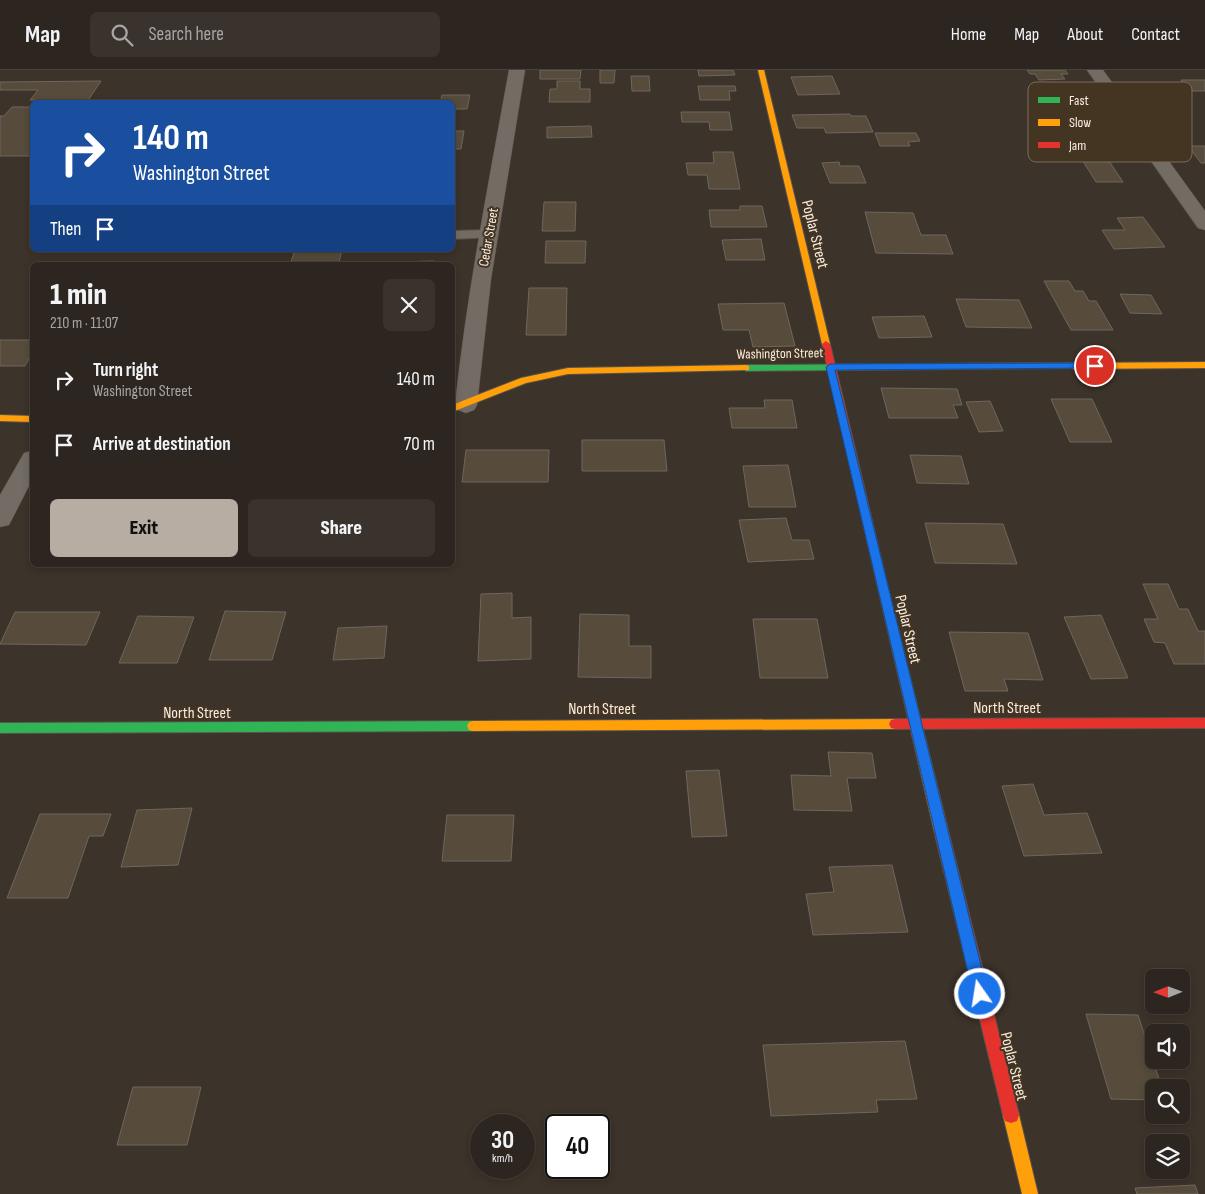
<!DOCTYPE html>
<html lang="en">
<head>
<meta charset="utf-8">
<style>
	body { margin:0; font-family:"Sofia Sans Condensed",sans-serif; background:#39322d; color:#f1f3f6; height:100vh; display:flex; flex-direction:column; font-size:19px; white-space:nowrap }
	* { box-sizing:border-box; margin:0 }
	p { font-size:16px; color:#a7a5a5 }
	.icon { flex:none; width:28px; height:28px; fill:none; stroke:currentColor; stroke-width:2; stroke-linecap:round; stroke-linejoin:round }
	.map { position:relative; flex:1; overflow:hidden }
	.details { position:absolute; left:30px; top:192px; width:425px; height:305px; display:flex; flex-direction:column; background:#2d2620; border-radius:8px; box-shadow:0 2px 8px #0003,0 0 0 1px #48433e }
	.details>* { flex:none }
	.guide { position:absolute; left:30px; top:30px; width:425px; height:152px; border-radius:8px; box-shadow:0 2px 8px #0003,0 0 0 1px #48433e; background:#1a4fa0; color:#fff; overflow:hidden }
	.needle { width:32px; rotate:269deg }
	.tools { position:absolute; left:1145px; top:899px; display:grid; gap:10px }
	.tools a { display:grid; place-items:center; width:45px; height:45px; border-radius:8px; background:#2d2620; box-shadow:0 2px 8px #0003,0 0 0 1px #48433e; font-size:25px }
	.speed { position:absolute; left:470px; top:1044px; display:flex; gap:10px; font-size:25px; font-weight:700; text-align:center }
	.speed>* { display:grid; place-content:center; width:65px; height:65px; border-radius:50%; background:#2d2620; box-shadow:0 2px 8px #0003,0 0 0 1px #48433e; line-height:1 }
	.speed small { font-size:12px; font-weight:400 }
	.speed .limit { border:2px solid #111; border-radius:8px; background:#fff; color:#111 }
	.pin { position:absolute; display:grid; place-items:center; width:42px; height:42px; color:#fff; margin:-21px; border:2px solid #fff; border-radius:50%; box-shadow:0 1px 5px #0007 }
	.me { position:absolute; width:55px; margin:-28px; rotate:347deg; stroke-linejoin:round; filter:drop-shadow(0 0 4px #0008) }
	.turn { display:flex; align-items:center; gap:18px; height:105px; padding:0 20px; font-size:22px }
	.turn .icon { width:65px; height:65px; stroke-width:2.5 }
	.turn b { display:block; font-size:35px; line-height:42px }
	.then { display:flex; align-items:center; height:48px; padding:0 20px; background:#0003; gap:10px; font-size:19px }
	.round { display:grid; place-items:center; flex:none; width:52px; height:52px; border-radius:8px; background:#39322d }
	.overview { display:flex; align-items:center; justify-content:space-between; height:85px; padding:0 20px }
	h1 { font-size:30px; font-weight:800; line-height:38px }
	.primary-button { display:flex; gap:10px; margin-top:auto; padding:10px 20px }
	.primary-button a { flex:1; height:58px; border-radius:8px; background:#b7ada2; color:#111; font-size:20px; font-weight:800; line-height:58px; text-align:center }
	.primary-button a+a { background:#39322d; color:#f1f3f6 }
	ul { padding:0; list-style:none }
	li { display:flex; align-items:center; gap:15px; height:65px; padding:0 20px }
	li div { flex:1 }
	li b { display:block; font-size:19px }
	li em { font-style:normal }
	header { display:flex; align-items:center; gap:30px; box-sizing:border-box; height:70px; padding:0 25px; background:#2d2620; border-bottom:1px solid #48433e }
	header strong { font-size:24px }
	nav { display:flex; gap:28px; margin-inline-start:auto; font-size:18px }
	.search { width:350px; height:45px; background:#39322d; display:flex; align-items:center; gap:12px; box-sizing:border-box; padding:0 18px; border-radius:8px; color:#a7a5a5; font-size:19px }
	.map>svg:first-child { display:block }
	.building { fill:#574c3b; stroke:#6e675e }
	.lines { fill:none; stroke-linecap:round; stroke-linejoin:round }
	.lane-casing { stroke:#5a5149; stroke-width:2 }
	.street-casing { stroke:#5a5149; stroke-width:1 }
	.fast-casing { stroke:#5a5149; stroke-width:2 }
	.slow-casing { stroke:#5a5149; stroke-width:2 }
	.jam-casing { stroke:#5a5149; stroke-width:2 }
	.lane { fill:#736c65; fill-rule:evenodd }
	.street { fill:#736c65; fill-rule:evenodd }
	.fast { fill:#30b455; fill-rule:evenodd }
	.slow { fill:#ff9f0a; fill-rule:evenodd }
	.jam { fill:#e5322d; fill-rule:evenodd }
	.route { fill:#1a73e8; stroke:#114b97 }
	.labels { text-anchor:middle; stroke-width:4; stroke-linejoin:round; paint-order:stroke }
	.far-street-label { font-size:14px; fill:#f9eee3; stroke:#443422 }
	.street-label { font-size:16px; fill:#f9eee3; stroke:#443422 }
	.key { fill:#443422; stroke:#7a6c5c; stroke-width:1 }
	.key-label { font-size:14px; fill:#f9eee3 }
</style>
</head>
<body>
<header>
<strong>Map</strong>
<div class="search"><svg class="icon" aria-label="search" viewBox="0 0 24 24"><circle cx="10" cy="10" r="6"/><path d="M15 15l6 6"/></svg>Search here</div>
<nav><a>Home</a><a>Map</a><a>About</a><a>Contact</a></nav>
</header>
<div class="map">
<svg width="1205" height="1124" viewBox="0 0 1205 1124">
	<rect width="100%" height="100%" fill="#3c332a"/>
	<g class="building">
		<polygon points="540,0 581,0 580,9 540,9"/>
		<polygon points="600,0 615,0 614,13 600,13"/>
		<polygon points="698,0 733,0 735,5 699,6"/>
		<polygon points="1027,0 1065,0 1068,4 1061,4 1065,9 1039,10 1035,4 1030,4"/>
		<polygon points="631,6 649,6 650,21 632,21"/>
		<polygon points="832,6 840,24 798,25 791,7"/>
		<polygon points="1181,10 1205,10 1205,21 1189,21"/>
		<polygon points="101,11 87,32 47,32 49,30 30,30 38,20 0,20 0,12"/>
		<polygon points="557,11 580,11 580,19 590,19 590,32 549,32 550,19 557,19"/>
		<polygon points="698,16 735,16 736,21 729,21 730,30 700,30"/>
		<polygon points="442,25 470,25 467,39 452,39 452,32 440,32"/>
		<polygon points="12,37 32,37 32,86 0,86 0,46 4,46"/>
		<polygon points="681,42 729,42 732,60 710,60 709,52 682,52"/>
		<polygon points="850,44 851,46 866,46 873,62 826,63 824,58 797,58 792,45"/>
		<polygon points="591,56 592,67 547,68 547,57"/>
		<polygon points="452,61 464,61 461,79 452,79"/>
		<polygon points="875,63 916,63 920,71 908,72 910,76 880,76"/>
		<polygon points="1188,76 1205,76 1205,93 1201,93"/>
		<polygon points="713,82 733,82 740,119 709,119 707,105 688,105 686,93 714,93"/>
		<polygon points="1081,88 1107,88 1123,112 1096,112"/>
		<polygon points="839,92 840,96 859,96 866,113 830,113 822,93"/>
		<polygon points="544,132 576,132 575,161 542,161"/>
		<polygon points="740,136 762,136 767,157 711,157 709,140 740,140"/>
		<polygon points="865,142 913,143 921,165 946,165 953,184 876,183"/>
		<polygon points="1143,147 1165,177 1114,179 1102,160 1125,160 1117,148"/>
		<polygon points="761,169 765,190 726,190 722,170"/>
		<polygon points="546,171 586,171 585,193 545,193"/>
		<polygon points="295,180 342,180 339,192 291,192"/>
		<polygon points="434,191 434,195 395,195 396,192"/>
		<polygon points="1044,211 1069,211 1075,221 1083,221 1089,231 1096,231 1113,260 1071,260"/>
		<polygon points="529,218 567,218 566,265 526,265"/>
		<polygon points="1120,224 1151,225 1162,244 1130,243"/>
		<polygon points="956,229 1019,230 1032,258 966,257"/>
		<polygon points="784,233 795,276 753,277 749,260 723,260 718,234"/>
		<polygon points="924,246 932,267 879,268 872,247"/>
		<polygon points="0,270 32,270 32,283 25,296 0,296"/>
		<polygon points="881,318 957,319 962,335 953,335 958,348 889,348"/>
		<polygon points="1051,329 1092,329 1112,372 1070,372"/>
		<polygon points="764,330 792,330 797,358 732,358 729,338 765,338"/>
		<polygon points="990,331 1003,361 979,362 966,332"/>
		<polygon points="582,370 664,370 667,401 582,401"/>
		<polygon points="466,380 549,380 548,412 462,412"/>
		<polygon points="910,385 961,386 969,414 917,413"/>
		<polygon points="788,395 796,437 749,437 743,396"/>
		<polygon points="786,448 792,470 809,470 814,489 748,492 739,450"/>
		<polygon points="925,453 1003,454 1017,494 935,493"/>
		<polygon points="1143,514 1168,514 1179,539 1188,539 1198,561 1205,561 1205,594 1174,594 1165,573 1154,572 1144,549 1158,549"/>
		<polygon points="512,523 512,548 531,547 531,589 478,591 481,524"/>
		<polygon points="225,541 286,542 272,590 209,590"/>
		<polygon points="15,542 100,542 86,575 0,574"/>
		<polygon points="580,544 629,545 629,576 651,576 651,608 578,607"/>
		<polygon points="1101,545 1128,608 1091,609 1064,547"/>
		<polygon points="138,546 194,547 177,593 119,593"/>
		<polygon points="753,549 817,549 828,608 760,608"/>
		<polygon points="387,556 384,588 333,590 338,558"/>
		<polygon points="949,562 1028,563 1043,610 1004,609 1008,621 965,621"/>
		<polygon points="828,682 872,683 876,708 847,708 852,741 794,740 791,705 831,706"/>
		<polygon points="719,700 727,766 692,767 686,701"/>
		<polygon points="1033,714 1044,745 1087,743 1102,783 1024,786 1002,716"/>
		<polygon points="192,738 178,795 121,797 137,740"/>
		<polygon points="40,744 111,744 103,766 89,766 68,828 7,828"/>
		<polygon points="447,745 514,745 511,791 442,791"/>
		<polygon points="892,795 908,862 813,865 806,824 834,822 829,797"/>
		<polygon points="1086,944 1138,945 1162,1018 1154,1018 1154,1030 1111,1029"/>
		<polygon points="905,971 917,1029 876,1030 878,1042 771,1046 763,975"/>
		<polygon points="133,1017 201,1017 187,1075 117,1075"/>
		<polygon points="1195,1115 1198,1124 1137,1124 1135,1118"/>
	</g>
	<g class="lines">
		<defs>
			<polygon id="lane" points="489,160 496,164 494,167 452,169 452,161"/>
			<g id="street">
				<path d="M509,0H525L491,209L477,335L474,340L466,343L458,340L455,335C467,222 489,111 509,0Z"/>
				<polygon points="1087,0 1103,0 1205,141 1205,160 1198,158"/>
				<polygon points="32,381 32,410 9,455 0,457 0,425 24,383"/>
			</g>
			<g id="fast">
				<polygon points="1073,293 1076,294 1076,298 746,301 742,298 746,295"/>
				<polygon points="473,651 477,652 479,656 477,660 473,661 0,663 0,653"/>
			</g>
			<g id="slow">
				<polygon points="758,0 764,0 830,274 826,277 822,274"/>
				<polygon points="1205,292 1205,298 1073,299 1069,296 1073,293"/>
				<polygon points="746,295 749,296 749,300 568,304 526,313 452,342 452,335 521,308 568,298"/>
				<polygon points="0,345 32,346 32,352 0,351"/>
				<polygon points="883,514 888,518 948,760 946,764 941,766 936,764 934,760 878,518"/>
				<polygon points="895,649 899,650 901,654 899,658 895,659 473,661 469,660 467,656 469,652 473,651"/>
				<polygon points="1011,1037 1017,1039 1019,1045 1038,1124 1022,1124 1003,1045 1005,1039"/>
			</g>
			<g id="jam">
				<polygon points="826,271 830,274 888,518 883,522 878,518 822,274"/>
				<polygon points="1205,648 1205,658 895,659 891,658 889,654 891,650 895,649"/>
				<polygon points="941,754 946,756 948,760 1019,1045 1017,1051 1011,1053 1005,1051 1003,1045 934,760 936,756"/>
			</g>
		</defs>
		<use href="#lane" class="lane-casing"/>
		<use href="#street" class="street-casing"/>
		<use href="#fast" class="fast-casing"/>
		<use href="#slow" class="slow-casing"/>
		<use href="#jam" class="jam-casing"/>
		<use href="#lane" class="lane"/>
		<use href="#street" class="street"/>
		<use href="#fast" class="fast"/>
		<use href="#slow" class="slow"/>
		<use href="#jam" class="jam"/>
	</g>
	<polygon class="route" points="1095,293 1100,296 1098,298 835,300 988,924 986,929 980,931 975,929 973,924 826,297 830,294"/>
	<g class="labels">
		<g class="far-street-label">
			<text transform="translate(488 167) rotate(-80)" y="5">Cedar Street</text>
			<text transform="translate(780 283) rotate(-1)" y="5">Washington Street</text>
		</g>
		<g class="street-label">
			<text transform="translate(816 164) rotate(76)" y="6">Poplar Street</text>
			<text transform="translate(909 559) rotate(77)" y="6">Poplar Street</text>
			<text x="1007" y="643">North Street</text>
			<text x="602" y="644">North Street</text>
			<text x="197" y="648">North Street</text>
			<text transform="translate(1015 996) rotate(76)" y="6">Poplar Street</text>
		</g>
	</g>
	<rect x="1028" y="12" width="164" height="80" rx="8" class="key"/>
	<rect x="1038" y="27" width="22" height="6" fill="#30b455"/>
	<rect x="1038" y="49" width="22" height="7" fill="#ff9f0a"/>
	<rect x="1038" y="72" width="22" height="6" fill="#e5322d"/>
	<g class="key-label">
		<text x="1069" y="35">Fast</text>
		<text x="1069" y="57">Slow</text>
		<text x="1069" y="80">Jam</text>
	</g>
</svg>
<div class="tools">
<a><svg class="needle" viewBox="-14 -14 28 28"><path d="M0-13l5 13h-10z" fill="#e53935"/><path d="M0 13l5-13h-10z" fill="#a7a5a5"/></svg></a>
<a><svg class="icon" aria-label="sound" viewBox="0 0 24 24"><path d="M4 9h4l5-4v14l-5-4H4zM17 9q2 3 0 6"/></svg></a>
<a><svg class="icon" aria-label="search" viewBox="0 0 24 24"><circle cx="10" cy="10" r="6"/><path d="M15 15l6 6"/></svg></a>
<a><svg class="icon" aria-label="layers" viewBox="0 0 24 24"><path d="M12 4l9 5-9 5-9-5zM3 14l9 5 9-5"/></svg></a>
</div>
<div class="speed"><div>30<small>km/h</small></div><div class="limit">40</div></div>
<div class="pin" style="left:1095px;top:296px;background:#d93025"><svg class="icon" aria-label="arrive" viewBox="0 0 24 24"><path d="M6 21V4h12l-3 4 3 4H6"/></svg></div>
<svg class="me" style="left:980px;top:924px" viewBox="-20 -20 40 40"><circle r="17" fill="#1a73e8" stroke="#fff" stroke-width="3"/><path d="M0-11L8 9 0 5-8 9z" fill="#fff"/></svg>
<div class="guide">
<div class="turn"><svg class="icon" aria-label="right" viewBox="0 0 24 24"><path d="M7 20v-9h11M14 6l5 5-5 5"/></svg><div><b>140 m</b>Washington Street</div></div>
<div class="then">Then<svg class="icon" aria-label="arrive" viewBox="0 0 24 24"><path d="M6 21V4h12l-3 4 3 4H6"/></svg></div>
</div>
<section class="details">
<div class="overview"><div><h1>1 min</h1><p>210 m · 11:07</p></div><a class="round"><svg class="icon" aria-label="close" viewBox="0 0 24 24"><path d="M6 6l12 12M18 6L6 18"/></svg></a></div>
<ul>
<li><svg class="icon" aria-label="right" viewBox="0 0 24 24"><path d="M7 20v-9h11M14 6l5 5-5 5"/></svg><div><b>Turn right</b><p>Washington Street</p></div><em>140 m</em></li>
<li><svg class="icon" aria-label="arrive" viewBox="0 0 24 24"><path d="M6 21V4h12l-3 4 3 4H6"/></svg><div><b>Arrive at destination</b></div><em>70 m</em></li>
</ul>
<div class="primary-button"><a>Exit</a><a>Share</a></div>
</section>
</div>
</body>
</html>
